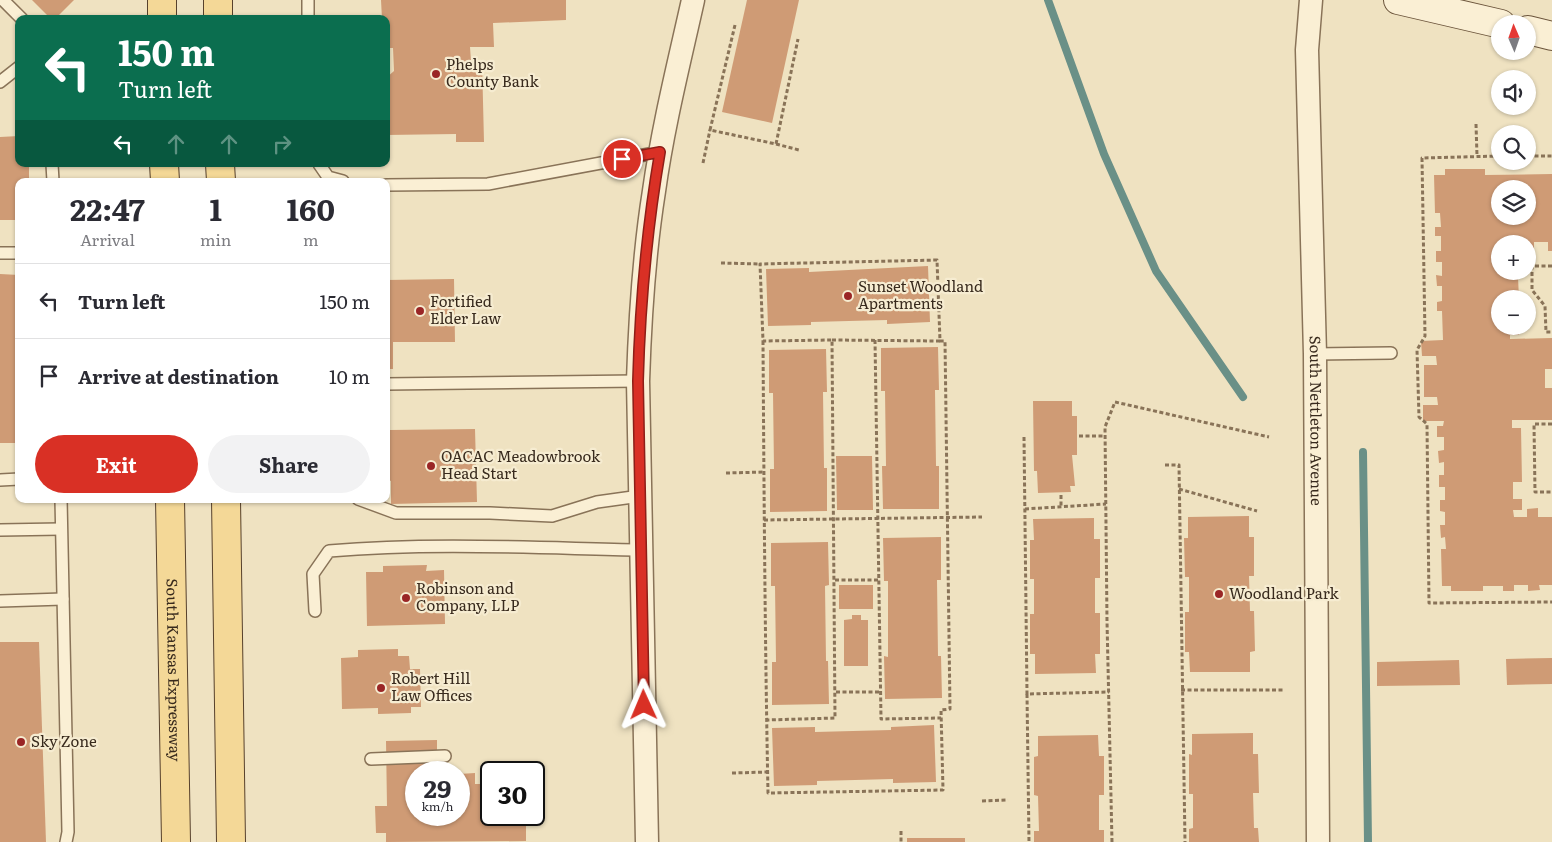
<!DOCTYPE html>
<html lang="en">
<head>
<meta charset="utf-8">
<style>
	body { margin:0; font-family:Literata,serif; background:#f2f2f3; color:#2b2b33; height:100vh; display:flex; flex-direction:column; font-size:19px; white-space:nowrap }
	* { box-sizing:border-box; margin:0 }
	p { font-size:16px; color:#7c7c81 }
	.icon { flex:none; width:28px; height:28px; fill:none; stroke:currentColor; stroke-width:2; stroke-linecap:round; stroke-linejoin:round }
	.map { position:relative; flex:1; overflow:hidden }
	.panel { position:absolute; left:15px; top:178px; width:375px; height:325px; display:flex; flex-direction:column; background:#fff; border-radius:10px; box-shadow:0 1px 4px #0004 }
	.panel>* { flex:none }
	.guide { position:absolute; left:15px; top:15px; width:375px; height:152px; border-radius:10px; box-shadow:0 1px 4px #0004; background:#0b6e4f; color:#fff; overflow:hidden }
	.needle { width:32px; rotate:358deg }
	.fabs { position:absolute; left:1491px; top:15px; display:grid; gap:10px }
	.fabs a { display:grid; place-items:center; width:45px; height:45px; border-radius:50%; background:#fff; box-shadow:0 1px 4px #0004; font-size:25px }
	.speed { position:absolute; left:405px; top:761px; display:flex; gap:10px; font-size:25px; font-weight:700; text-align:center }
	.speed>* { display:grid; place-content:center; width:65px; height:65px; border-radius:50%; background:#fff; box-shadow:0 1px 4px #0004; line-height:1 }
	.speed small { font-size:12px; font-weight:400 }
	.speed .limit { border:2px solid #111; border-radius:8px; background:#fff; color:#111 }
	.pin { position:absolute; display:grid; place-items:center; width:42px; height:42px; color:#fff; margin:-21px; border:2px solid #fff; border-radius:50%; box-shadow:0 1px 5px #0007 }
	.me { position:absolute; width:55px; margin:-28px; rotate:359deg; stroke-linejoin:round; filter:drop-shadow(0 0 4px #0008) }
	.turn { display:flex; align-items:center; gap:18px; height:105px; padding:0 20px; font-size:22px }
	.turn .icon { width:65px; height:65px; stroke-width:2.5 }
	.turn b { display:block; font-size:35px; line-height:42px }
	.lanes { display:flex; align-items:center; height:48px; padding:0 20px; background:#0003; justify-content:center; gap:25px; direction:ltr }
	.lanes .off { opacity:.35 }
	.eta { display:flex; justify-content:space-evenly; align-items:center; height:85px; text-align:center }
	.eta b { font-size:30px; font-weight:700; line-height:35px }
	.button { display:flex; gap:10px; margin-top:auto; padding:10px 20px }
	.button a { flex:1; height:58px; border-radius:30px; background:#d93025; color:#fff; font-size:20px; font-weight:700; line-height:58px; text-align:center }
	.button a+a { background:#f2f2f3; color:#2b2b33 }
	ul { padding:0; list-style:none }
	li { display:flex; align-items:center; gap:15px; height:75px; padding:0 20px; border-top:1px solid #e1e1e2 }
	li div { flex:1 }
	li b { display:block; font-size:19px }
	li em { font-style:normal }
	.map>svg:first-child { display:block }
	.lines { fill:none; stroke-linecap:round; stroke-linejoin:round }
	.stream { stroke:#6a9087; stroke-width:8 }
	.building { fill:#cf9b75; fill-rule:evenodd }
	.service-casing { stroke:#897358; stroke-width:14 }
	.minor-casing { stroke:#897358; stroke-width:25 }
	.secondary-casing { stroke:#6b543b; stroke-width:30 }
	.primary-casing { stroke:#57412c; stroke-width:30 }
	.path { stroke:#897358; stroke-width:3; stroke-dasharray:4 2.5; stroke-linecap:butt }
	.service { stroke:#faefd4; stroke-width:11 }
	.minor { stroke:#faefd4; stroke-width:22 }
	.secondary { stroke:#faefd4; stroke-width:28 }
	.primary { stroke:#f4d897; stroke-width:28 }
	.route-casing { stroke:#8d1f18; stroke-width:12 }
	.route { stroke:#d93025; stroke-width:9 }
	.poi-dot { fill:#9a2626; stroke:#f6ecd1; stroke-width:2 }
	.labels { text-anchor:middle; stroke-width:4.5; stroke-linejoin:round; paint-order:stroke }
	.poi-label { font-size:15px; fill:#382a1d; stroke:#f6ecd1; text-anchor:start }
	.street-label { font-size:15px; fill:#382a1d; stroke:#f6ecd1 }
</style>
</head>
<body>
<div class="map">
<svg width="1552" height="842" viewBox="0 0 1552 842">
	<rect width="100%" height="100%" fill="#efe2c1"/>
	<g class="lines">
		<g class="stream">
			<polyline points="1048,0 1104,154 1156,271 1243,397"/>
			<polyline points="1363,452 1368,842"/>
		</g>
	</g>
	<g class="building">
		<polygon points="32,0 74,0 55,19 51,19"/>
		<polygon points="381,0 566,0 566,20 493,23 494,47 470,47 471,61 482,61 484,142 456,142 456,134 386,135 386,78 394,71 393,48 386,48 386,19 382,19"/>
		<polygon points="747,0 799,0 772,123 722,112"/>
		<polygon points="19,136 19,164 29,164 29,179 19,181 19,220 0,220 0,137"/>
		<path d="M1445,169H1485V175L1552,174V251H1548V242H1534V250L1528,251V244L1523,242L1500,244V271H1509V277H1518L1519,299H1500V326H1519V335H1510V339L1552,338V369H1545V388H1552V420H1512V428H1521L1522,482H1513V499H1522V510H1513L1514,517H1527V509L1538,508V517H1552V585H1539L1540,590L1528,591V585H1514V591H1503V586H1483V591H1451V586H1442L1441,549H1446L1445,537L1441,538L1440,525H1445V512L1440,511V500H1445V487H1439V475H1444V462L1439,463L1438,451L1444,450V437H1437V426H1443L1444,421H1423V405H1438L1437,397H1424V365H1437L1436,356H1422L1421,341L1443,340L1442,311H1437V302L1442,301V286H1437L1436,275L1442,276V262H1436V251H1441V236H1435V227H1441L1440,213H1435L1434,175H1445ZM1500,189H1528V216H1500Z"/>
		<polygon points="928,266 930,322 887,324 887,320 811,322 811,325 768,326 766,269 809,268 809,272"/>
		<polygon points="0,274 19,275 19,443 0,443"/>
		<polygon points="454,279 455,342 393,342 393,369 386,369 386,280"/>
		<polygon points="938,347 939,390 935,390 936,466 939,466 939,509 883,509 882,466 886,466 885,391 881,391 881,348"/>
		<polygon points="826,349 827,392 823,392 824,468 827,468 827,511 770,512 770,469 774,469 773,393 769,393 769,350"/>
		<polygon points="1033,401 1072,401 1072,416 1077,416 1077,455 1072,455 1075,486 1070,486 1071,492 1038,493 1037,471 1034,471"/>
		<polygon points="475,429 477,502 391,504 391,481 386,479 386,454 390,452 390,430"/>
		<polygon points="836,456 872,456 873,510 837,510"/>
		<polygon points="1249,516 1249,537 1254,537 1254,576 1249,576 1250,611 1254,611 1255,651 1250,652 1250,672 1190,672 1189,652 1185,652 1185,612 1189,612 1189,577 1185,577 1184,538 1188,538 1188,517"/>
		<polygon points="1094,518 1094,539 1100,539 1100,578 1095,578 1095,613 1100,613 1100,654 1095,654 1096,673 1035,674 1035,654 1030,654 1030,614 1034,614 1034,579 1030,579 1030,540 1034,540 1033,519"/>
		<polygon points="941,537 941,580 937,580 938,656 941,656 942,698 885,699 884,656 888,657 888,581 884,581 883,538"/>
		<polygon points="828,542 829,585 825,586 826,661 828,661 829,704 772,705 772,662 776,662 775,586 771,586 771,543"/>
		<polygon points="427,565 426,571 444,570 445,624 367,626 366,572 383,572 383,566"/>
		<rect x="839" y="585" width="34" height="24"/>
		<polygon points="852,615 861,615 861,620 868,620 868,666 844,666 844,620 852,619"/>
		<polygon points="0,642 39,642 46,842 0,842"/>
		<polygon points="398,649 398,656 409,656 410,669 420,669 421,707 411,707 411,713 378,714 378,708 342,709 341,658 358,657 358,650"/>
		<polygon points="1552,658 1552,684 1507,685 1506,659"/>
		<polygon points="1459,660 1460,685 1377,686 1377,662"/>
		<polygon points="934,725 936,782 893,783 893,779 817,781 817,785 774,786 772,728 815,727 815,732 891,730 891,727"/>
		<polygon points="1253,733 1253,754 1258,754 1259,793 1253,793 1254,828 1258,828 1259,842 1189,842 1189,829 1193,828 1193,794 1189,794 1189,754 1192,755 1192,734"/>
		<polygon points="1098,735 1099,756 1104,756 1104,795 1099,795 1099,830 1104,830 1104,842 1034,842 1034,831 1039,831 1038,796 1034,795 1034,757 1038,756 1038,736"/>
		<polygon points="437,740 437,772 416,772 416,815 459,815 459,774 475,773 475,784 491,784 491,815 526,815 526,841 386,842 386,833 376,833 375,806 387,806 386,741"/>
		<rect x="907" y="838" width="58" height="4"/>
	</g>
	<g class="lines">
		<defs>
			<g id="service">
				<polyline points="3,0 22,19"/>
				<polyline points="308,0 308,19"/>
				<polyline points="0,82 19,67"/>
				<polyline points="52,164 53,181"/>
				<polyline points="319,164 328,177 343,181"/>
				<polyline points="386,185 488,184 660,152"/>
				<polyline points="0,253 19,253"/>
				<polyline points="1315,354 1391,353"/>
				<polyline points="386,384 638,381"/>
				<polyline points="0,480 19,479"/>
				<polyline points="61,499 68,832 66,842"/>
				<polyline points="358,499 396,513 490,513 552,516 597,502 640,496"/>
				<polyline points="0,530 61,529"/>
				<polyline points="0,601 63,599"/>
				<path d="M315,611L313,574L329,551C433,542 537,548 641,550"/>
				<polyline points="371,759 445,756"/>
			</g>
			<g id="minor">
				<path id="s1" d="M1311,0L1307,50L1315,354L1318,842"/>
				<path d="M647,842L638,381C640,317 644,254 654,191C663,126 679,63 693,0"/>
			</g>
			<g id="secondary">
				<polyline points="1398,0 1501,24"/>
				<polyline points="1528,30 1552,36"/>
			</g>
			<g id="primary">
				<polyline points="162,0 162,19"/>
				<polyline points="218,0 218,19"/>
				<polyline points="164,164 165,181"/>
				<polyline points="220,164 221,181"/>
				<path id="s2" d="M170,499L176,842"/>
				<polyline points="226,499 231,842"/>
			</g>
		</defs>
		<use href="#service" class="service-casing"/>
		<use href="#minor" class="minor-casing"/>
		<use href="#secondary" class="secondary-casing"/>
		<use href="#primary" class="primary-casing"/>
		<g class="path">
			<polyline points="735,25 710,130 776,144 798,39"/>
			<polyline points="1476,124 1477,156"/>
			<polyline points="776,144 799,150"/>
			<polyline points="1500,156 1422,158 1425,336 1417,350 1419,417 1427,424 1429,603 1552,602"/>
			<polyline points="1528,156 1552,156"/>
			<polyline points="703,163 710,130"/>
			<polyline points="721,263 760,264"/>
			<polyline points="1552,266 1532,266 1532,290 1545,306 1546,332 1552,332"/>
			<polyline points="832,340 940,341"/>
			<polyline points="875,340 881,719 941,718"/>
			<path d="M763,341C764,492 765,642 768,793L943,790L941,710L950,709L945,341H940L937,260L760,264L763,341L832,340L835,718L766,720"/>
			<polyline points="1552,424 1534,424 1535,492 1552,492"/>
			<polyline points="1079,436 1105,436"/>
			<polyline points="1024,437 1027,694 1109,692"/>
			<polyline points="1165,465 1179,465 1185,842"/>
			<polyline points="726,473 764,472"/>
			<polyline points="1179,489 1257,511"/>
			<polyline points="1061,495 1061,507"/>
			<polyline points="1025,509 1106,504"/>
			<polyline points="764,520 982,517"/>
			<polyline points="835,580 879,580"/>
			<polyline points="1181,690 1283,690"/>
			<polyline points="836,692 881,692"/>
			<polyline points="1027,694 1029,842"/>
			<polyline points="732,773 768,772"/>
			<polyline points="982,801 1008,800"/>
			<polyline points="901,831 901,842"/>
			<polyline points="1112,842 1107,621 1105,427 1115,402 1269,437"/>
		</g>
		<use href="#service" class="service"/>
		<use href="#minor" class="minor"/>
		<use href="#secondary" class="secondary"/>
		<use href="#primary" class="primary"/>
	</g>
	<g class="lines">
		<defs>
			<path id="route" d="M622,159L660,152C647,228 640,304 638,381L644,705"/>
		</defs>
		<use href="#route" class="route-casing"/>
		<use href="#route" class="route"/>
	</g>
	<g class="poi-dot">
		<circle cx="436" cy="74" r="5"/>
		<circle cx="848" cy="296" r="5"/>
		<circle cx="420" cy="311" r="5"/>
		<circle cx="431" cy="466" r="5"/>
		<circle cx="1219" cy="594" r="5"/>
		<circle cx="406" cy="598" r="5"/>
		<circle cx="381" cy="688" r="5"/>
		<circle cx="21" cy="742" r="5"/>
	</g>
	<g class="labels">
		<g class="poi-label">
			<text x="446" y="70">Phelps<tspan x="446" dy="17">County Bank</tspan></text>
			<text x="858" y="292">Sunset Woodland<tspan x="858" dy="17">Apartments</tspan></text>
			<text x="430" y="307">Fortified<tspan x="430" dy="17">Elder Law</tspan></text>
			<text x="441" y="462">OACAC Meadowbrook<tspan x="441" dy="17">Head Start</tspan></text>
			<text x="416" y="594">Robinson and<tspan x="416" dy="17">Company, LLP</tspan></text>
			<text x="1229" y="599">Woodland Park</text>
			<text x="391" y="684">Robert Hill<tspan x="391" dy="17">Law Offices</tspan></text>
			<text x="31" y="747">Sky Zone</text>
		</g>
		<g class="street-label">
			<text dy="5" stroke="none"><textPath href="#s1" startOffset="421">South Nettleton Avenue</textPath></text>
			<text dy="5" stroke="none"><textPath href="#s2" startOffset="171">South Kansas Expressway</textPath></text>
		</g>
	</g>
</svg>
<div class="fabs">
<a><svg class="needle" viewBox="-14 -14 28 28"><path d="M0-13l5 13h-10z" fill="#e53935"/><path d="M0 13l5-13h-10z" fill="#7c7c81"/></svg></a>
<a><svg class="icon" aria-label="sound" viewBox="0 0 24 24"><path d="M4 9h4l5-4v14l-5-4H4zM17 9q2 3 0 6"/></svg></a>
<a><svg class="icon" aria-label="search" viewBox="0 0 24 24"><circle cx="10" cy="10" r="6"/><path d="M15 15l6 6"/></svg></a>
<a><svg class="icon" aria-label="layers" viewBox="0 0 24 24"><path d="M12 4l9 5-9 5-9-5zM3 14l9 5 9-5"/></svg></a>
<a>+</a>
<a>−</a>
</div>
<div class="speed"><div>29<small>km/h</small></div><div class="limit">30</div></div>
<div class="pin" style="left:622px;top:159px;background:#d93025"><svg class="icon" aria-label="arrive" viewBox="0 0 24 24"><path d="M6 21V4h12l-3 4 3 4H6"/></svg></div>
<svg class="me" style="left:644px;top:705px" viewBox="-20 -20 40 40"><path d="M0-17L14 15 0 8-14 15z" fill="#d93025" stroke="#fff" stroke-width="4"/></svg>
<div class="guide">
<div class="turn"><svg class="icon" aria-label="left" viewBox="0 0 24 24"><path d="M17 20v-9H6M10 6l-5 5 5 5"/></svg><div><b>150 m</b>Turn left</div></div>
<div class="lanes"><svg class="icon" aria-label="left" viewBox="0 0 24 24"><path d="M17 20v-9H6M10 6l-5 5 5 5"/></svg><svg class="icon off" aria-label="ahead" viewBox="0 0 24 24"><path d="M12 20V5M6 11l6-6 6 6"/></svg><svg class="icon off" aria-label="ahead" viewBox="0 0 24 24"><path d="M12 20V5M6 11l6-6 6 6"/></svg><svg class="icon off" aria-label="right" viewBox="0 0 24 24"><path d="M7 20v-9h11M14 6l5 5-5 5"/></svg></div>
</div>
<section class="panel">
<div class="eta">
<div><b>22:47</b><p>Arrival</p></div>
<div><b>1</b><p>min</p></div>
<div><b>160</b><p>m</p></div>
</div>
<ul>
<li><svg class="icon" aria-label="left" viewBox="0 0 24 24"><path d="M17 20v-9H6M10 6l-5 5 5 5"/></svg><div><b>Turn left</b></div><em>150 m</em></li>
<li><svg class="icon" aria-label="arrive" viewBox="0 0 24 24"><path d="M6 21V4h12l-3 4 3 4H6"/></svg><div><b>Arrive at destination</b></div><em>10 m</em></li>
</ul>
<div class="button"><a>Exit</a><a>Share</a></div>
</section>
</div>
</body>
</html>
